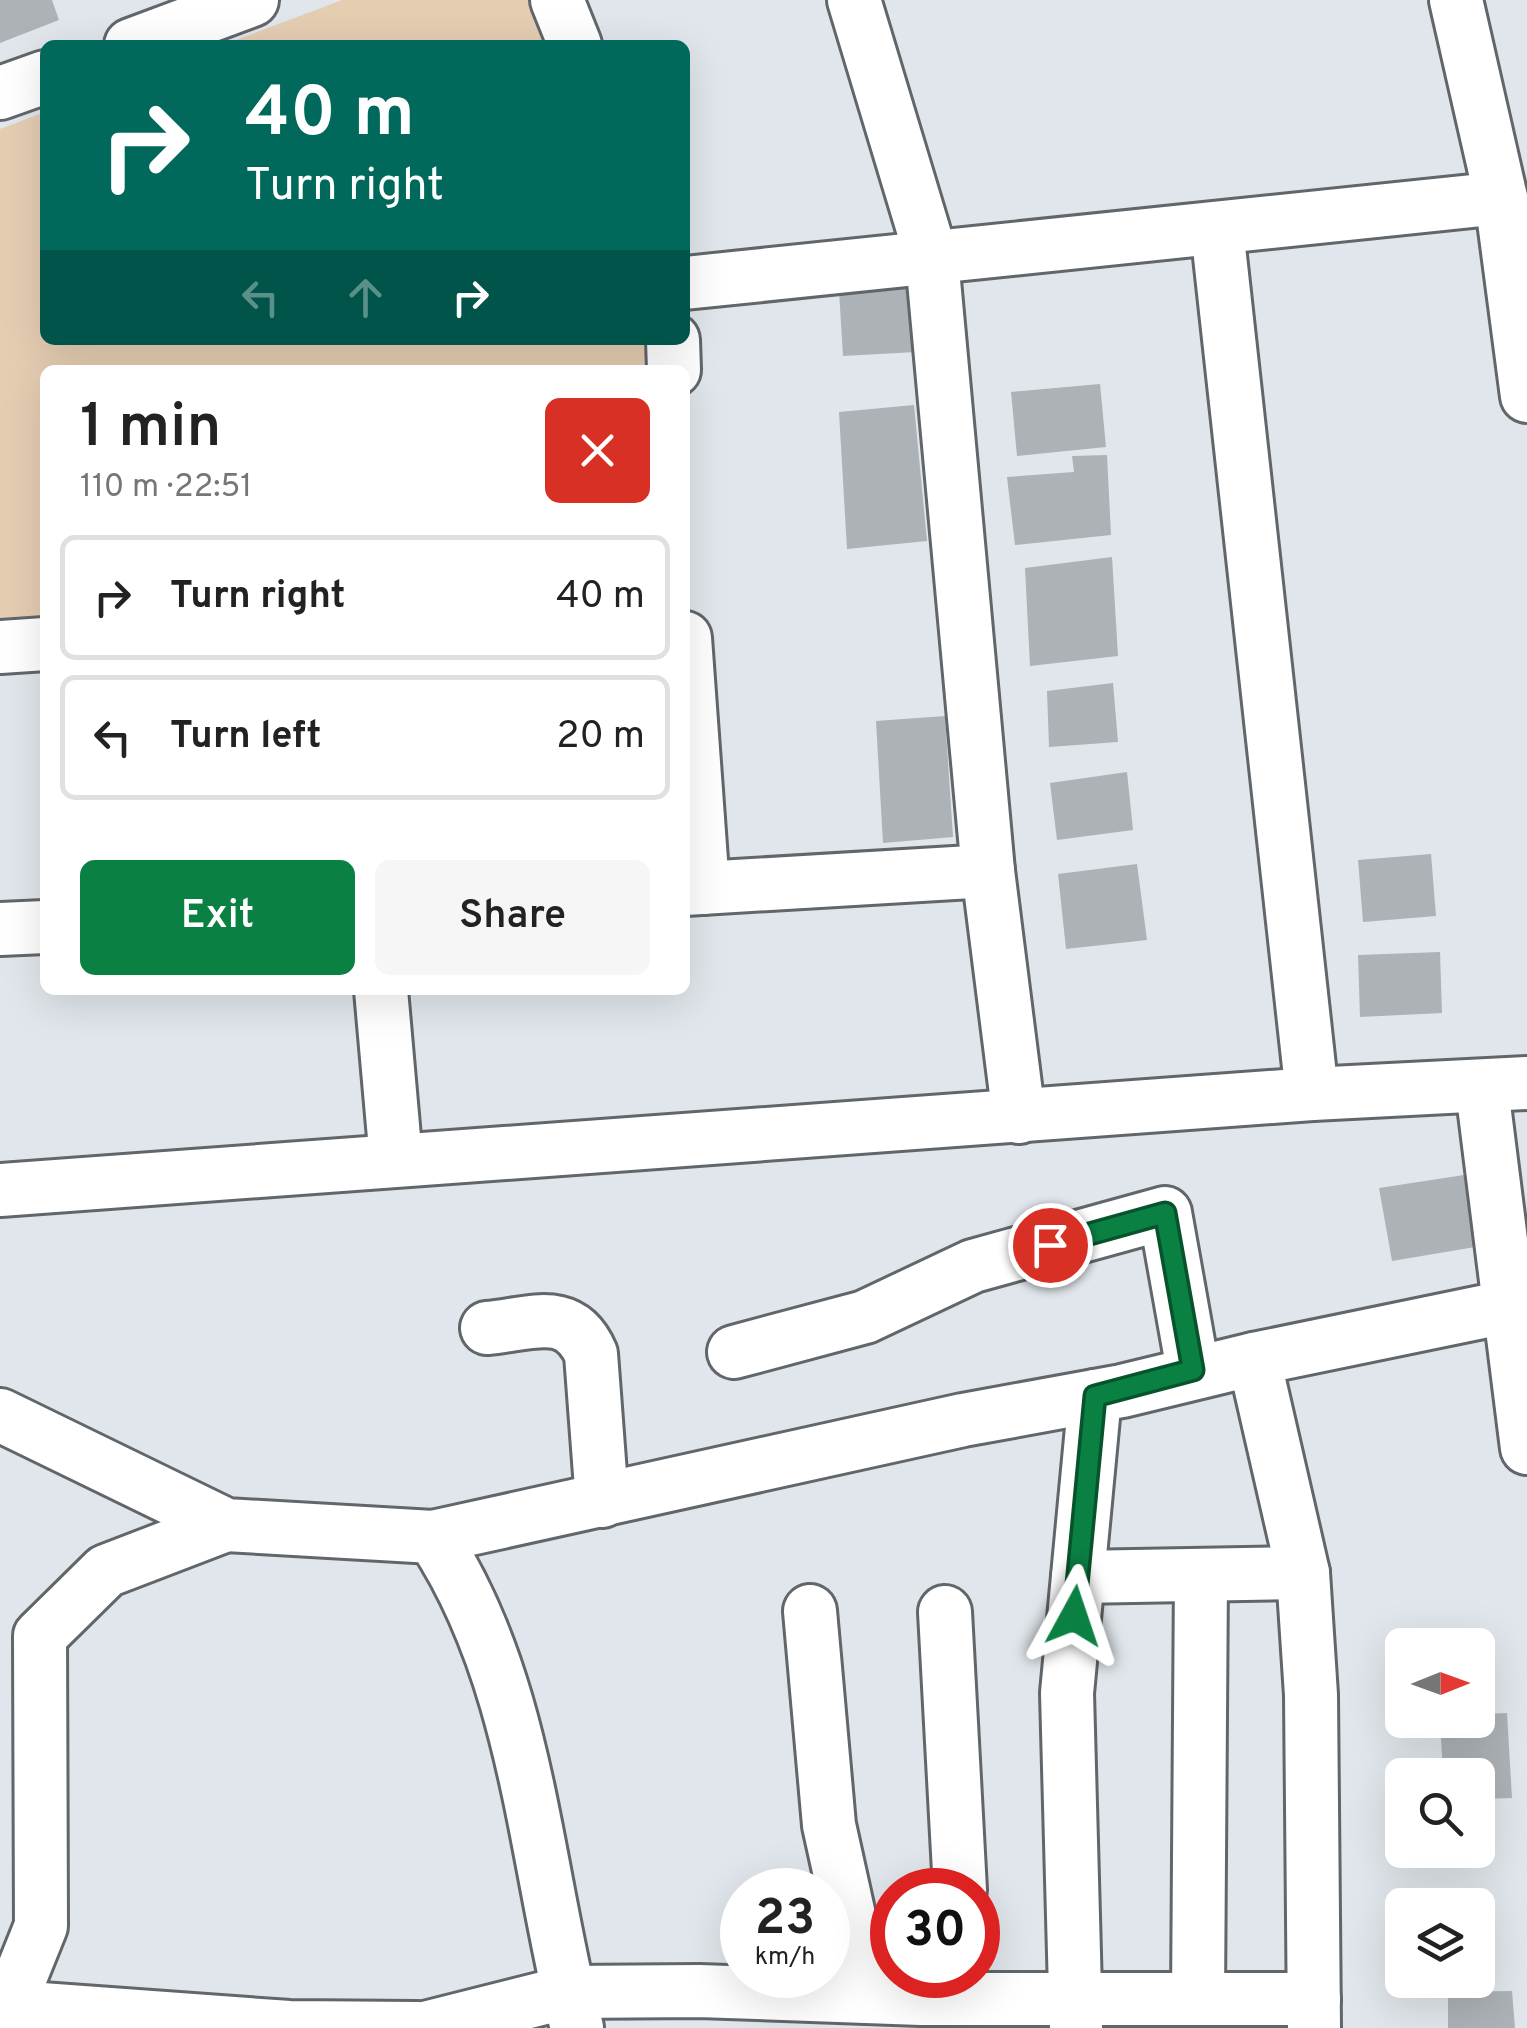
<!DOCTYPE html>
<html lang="en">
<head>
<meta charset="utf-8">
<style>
	body { margin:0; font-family:Overpass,sans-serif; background:#f6f6f6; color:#222; height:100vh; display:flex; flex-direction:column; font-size:38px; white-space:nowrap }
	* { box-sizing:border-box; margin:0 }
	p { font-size:32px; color:#767676 }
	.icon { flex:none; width:55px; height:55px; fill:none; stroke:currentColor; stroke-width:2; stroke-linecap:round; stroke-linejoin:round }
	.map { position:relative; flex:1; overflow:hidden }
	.sheet { position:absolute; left:40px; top:365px; width:650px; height:630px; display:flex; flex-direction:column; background:#fff; border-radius:15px; box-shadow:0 10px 40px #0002 }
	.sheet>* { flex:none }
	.hud { position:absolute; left:40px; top:40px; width:650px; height:305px; border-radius:15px; box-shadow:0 10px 40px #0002; background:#00695c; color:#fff; overflow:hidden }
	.needle { width:65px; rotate:89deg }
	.fabs { position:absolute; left:1385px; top:1628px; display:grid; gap:20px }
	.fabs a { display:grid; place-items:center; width:110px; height:110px; border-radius:15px; background:#fff; box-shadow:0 10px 40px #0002; font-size:50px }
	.speed { position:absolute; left:720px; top:1868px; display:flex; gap:20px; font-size:50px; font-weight:700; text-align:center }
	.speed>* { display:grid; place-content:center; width:130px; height:130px; border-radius:50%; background:#fff; box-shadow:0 10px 40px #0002; line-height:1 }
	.speed small { font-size:25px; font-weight:400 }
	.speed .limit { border:15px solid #d22; background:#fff; color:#111 }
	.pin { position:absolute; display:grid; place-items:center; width:85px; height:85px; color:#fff; margin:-42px; border:5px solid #fff; border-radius:50%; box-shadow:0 2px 10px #0007 }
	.me { position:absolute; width:110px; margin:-55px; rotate:5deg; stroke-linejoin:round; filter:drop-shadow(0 0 8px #0008) }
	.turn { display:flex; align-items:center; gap:35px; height:210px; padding:0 40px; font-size:45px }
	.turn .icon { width:130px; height:130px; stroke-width:2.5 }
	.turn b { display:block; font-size:70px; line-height:85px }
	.lanes { display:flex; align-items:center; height:95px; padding:0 40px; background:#0003; justify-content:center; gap:50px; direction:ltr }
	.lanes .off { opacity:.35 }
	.round { display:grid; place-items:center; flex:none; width:105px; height:105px; border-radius:15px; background:#f6f6f6 }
	.overview { display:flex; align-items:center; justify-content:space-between; height:170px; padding:0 40px }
	h1 { font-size:60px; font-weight:600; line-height:75px }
	.primary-button { display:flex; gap:20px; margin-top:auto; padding:20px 40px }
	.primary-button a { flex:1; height:115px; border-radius:15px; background:#0b8043; color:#fff; font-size:40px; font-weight:600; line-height:115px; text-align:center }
	.primary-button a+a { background:#f6f6f6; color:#222 }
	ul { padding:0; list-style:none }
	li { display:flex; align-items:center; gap:30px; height:125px; margin:0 20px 15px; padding:0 20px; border:5px solid #e0e0e0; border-radius:15px }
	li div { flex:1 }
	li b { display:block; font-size:38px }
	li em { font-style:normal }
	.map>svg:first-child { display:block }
	.green { fill:#e5cdb2 }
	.building { fill:#adb2b6 }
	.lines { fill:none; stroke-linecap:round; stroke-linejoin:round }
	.minor-casing { stroke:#61666a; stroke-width:58 }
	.minor { stroke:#fff; stroke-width:52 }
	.route-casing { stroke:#07532c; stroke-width:25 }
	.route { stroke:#0b8043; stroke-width:18 }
</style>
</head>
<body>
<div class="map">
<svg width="1527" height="2028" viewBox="0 0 1527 2028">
	<rect width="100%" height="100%" fill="#e0e6eb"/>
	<g class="green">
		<polygon points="342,0 529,0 548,45 223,45"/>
		<polygon points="45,112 45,340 646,340 647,370 45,370 45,628 0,631 0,129"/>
	</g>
	<g class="building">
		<polygon points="0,0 52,0 59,20 0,43"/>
		<polygon points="913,286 916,352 843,356 839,291"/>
		<polygon points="1100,384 1106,447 1017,456 1011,392"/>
		<polygon points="914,405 927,541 847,549 839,412"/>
		<polygon points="1107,455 1111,535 1015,545 1007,477 1074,472 1072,456"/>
		<polygon points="1112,557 1118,656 1030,666 1025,568"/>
		<polygon points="1113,683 1118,742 1049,747 1047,691"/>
		<polygon points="945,716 953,837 883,843 876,721"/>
		<polygon points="1127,772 1133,830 1057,840 1050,783"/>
		<polygon points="1431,854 1436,916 1363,922 1358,860"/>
		<polygon points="1137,864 1147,940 1066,949 1058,874"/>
		<polygon points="1440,952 1442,1013 1360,1017 1358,955"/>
		<polygon points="1464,1175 1475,1247 1392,1261 1379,1188"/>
		<polygon points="1507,1713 1512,1798 1478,1799 1478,1775 1443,1775 1440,1720 1478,1720 1478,1714"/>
		<polygon points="1512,1991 1515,2028 1448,2028 1448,1992"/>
	</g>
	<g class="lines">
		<defs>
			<g id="minor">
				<polyline points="557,0 575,45"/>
				<polyline points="854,0 932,259 988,871 1019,1117"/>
				<polyline points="1456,0 1501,198 1527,396"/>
				<polyline points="131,45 252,0"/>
				<polyline points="0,93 45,77"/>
				<polyline points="1217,229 1312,1094"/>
				<polyline points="685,283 1501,198"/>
				<polyline points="673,340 674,370"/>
				<polyline points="685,638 703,888"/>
				<polyline points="0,647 45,644"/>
				<polyline points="685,889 988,871"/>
				<polyline points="0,929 45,927"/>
				<polyline points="381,990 396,1160"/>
				<polyline points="1482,1089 1527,1448"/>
				<polyline points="0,1190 1312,1094 1527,1083"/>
				<path d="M487,1328C531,1324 570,1305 591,1354L602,1501"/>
				<polyline points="734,1352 865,1317 973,1266 1165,1213 1193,1370"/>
				<path d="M0,1415L226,1525L433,1537C528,1680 535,1865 577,2028"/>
				<polyline points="433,1537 963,1420 1122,1391 1254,1359"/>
				<polyline points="1078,1577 1303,1573"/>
				<polyline points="810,1611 829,1825 867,1997"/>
				<polyline points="945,1612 960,1890"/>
				<polyline points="1198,1999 1201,1575"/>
				<polyline points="0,2006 289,2027 417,2028"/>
				<polyline points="0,2028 41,1926 40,1636 106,1571 226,1525"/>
				<polyline points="425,2028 568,1992 699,1991 921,1999 1314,1999"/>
				<polyline points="1076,2028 1067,1693 1095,1396"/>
				<polyline points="1314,2028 1311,1695 1303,1573 1254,1359 1506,1307"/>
			</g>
		</defs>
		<use href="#minor" class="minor-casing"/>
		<use href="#minor" class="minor"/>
	</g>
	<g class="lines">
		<defs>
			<polyline id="route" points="1050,1245 1165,1213 1193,1370 1095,1396 1074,1616"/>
		</defs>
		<use href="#route" class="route-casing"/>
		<use href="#route" class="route"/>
	</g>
</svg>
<div class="fabs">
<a><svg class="needle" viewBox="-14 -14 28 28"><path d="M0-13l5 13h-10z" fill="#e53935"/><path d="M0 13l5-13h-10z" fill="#767676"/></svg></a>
<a><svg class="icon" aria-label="search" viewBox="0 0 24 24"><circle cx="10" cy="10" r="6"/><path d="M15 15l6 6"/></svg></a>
<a><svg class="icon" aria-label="layers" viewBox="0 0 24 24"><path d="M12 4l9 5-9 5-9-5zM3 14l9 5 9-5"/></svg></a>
</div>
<div class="speed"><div>23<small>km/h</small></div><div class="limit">30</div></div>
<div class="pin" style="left:1050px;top:1245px;background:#d93025"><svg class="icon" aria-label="arrive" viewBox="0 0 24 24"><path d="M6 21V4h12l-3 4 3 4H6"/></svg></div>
<svg class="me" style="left:1074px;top:1616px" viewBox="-20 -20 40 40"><path d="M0-17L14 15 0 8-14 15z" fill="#0b8043" stroke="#fff" stroke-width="4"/></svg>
<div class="hud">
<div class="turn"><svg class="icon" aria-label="right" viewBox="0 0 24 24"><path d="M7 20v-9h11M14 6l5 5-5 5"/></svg><div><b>40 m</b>Turn right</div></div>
<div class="lanes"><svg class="icon off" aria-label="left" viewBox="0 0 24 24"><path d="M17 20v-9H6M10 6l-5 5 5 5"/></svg><svg class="icon off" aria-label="ahead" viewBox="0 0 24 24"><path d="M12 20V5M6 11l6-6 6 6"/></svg><svg class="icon" aria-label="right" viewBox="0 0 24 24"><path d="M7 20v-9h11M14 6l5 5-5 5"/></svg></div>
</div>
<section class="sheet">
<div class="overview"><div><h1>1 min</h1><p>110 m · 22:51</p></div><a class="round" style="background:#d93025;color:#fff"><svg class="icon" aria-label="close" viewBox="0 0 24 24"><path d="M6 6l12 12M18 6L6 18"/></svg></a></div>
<ul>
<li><svg class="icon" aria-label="right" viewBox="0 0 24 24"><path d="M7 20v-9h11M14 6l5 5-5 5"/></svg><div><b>Turn right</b></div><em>40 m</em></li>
<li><svg class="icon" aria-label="left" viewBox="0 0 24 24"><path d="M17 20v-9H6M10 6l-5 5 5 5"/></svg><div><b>Turn left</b></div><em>20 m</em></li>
</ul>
<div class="primary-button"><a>Exit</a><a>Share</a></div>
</section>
</div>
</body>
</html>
